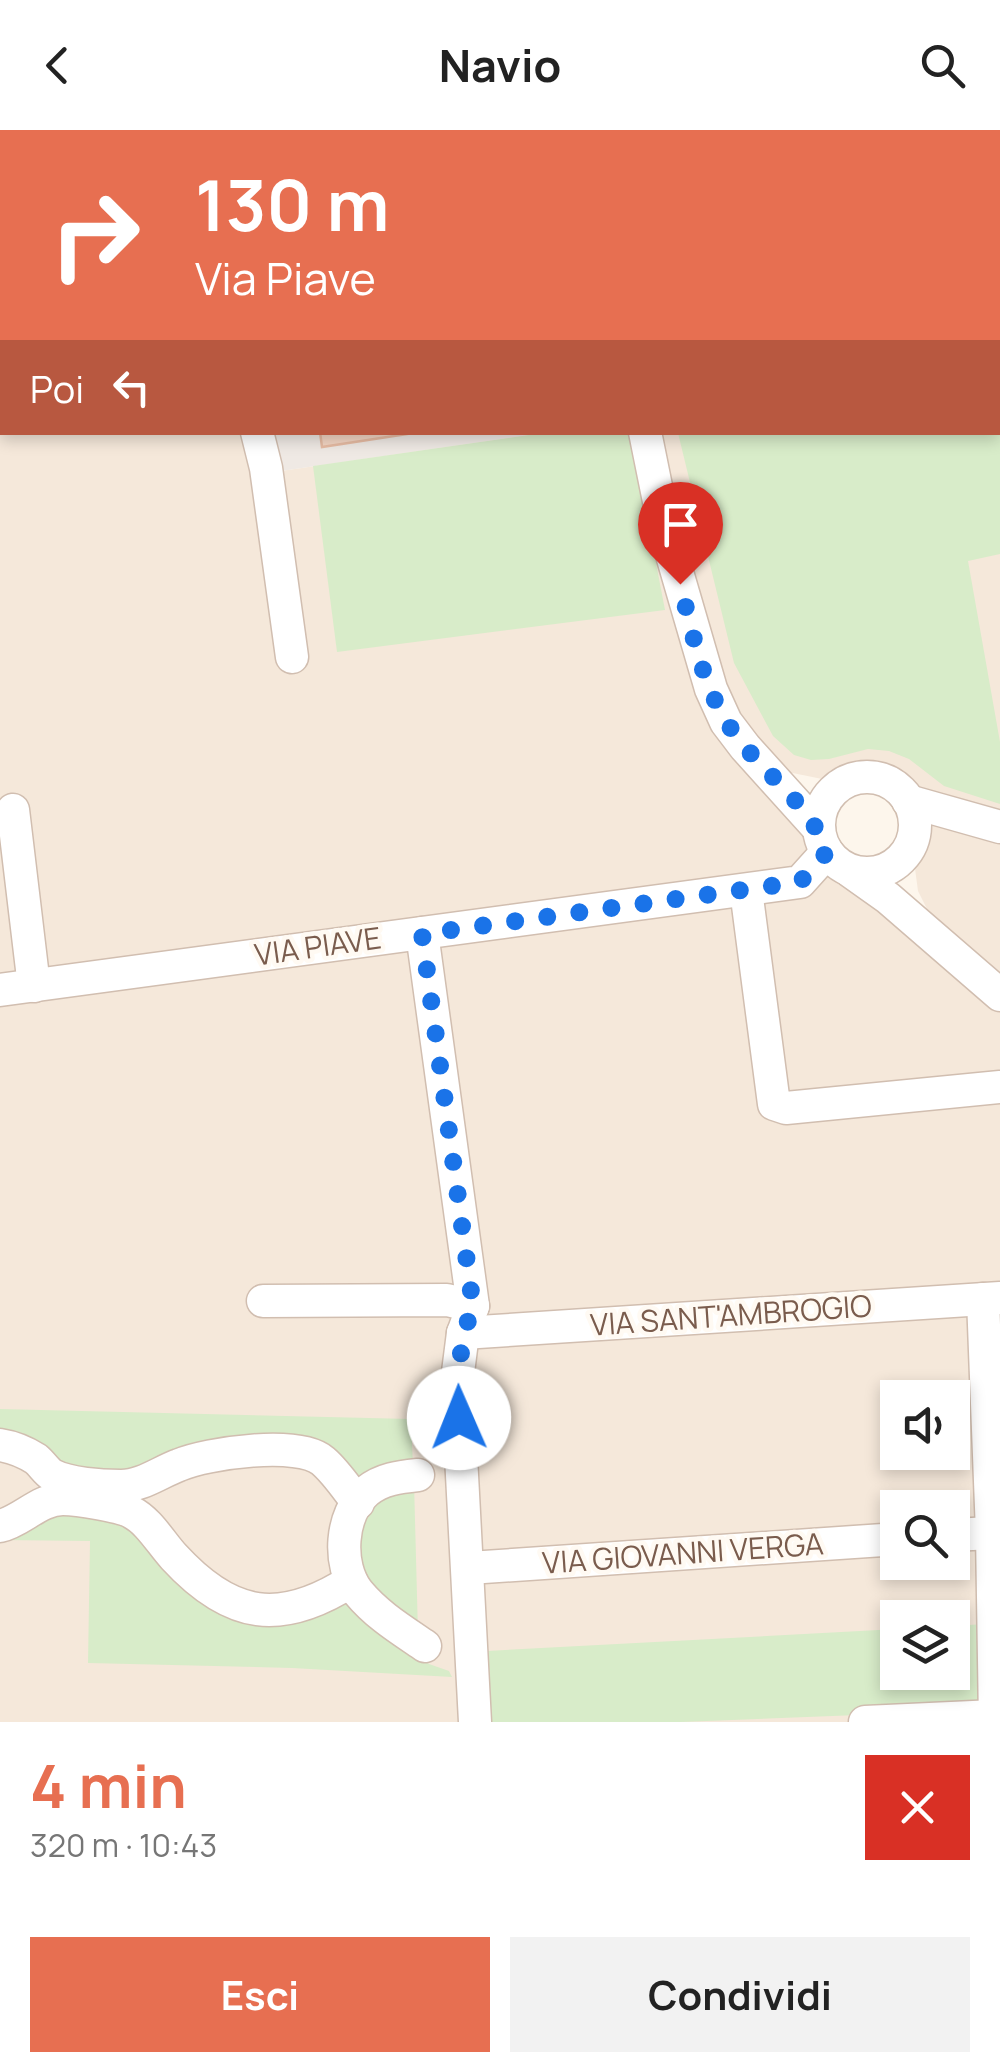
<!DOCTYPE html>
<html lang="it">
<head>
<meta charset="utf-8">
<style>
	body { margin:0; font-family:Manrope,sans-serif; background:#f2f2f2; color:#222; height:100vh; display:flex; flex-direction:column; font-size:38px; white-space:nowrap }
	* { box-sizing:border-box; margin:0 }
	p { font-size:32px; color:#767676 }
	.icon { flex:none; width:55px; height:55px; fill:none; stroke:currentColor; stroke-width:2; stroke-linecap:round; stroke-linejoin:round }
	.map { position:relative; height:1592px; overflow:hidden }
	.side { display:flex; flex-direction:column; background:#fff; flex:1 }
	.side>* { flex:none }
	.banner { position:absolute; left:0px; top:0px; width:1000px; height:305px; box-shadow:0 5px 15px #0003; background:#e76f51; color:#fff; overflow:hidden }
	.buttons { position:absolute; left:880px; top:1250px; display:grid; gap:20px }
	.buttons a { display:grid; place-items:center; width:90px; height:90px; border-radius:0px; background:#fff; box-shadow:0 5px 15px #0003; font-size:50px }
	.pin { position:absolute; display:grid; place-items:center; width:85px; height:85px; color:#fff; margin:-102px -42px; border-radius:50% 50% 50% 0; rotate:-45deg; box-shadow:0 0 10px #0007 }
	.pin .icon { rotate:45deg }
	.me { position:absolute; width:110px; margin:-55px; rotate:359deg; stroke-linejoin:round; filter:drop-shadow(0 0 8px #0008) }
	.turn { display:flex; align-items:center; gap:35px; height:210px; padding:0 30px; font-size:45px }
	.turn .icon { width:130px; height:130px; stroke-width:2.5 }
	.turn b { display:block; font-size:70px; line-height:85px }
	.then { display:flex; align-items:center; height:95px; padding:0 30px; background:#0003; gap:20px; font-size:38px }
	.round { display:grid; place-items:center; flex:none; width:105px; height:105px; border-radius:0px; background:#f2f2f2 }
	.headline { display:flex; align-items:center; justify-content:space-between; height:170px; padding:0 30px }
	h1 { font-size:60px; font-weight:700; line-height:75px; color:#e76f51 }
	.cta { display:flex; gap:20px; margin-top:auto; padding:20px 30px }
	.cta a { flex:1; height:115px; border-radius:0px; background:#e76f51; color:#fff; font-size:40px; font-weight:700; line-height:115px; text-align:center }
	.cta a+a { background:#f2f2f2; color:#222 }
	header { display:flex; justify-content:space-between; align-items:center; height:130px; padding:0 30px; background:#fff; font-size:45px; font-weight:700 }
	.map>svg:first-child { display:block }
	.residential { fill:#f5e8da; fill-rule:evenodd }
	.industrial { fill:#efe9e4 }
	.green { fill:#d8ecc9 }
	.building { fill:#f3d5c3; stroke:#e6bba3; stroke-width:2.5 }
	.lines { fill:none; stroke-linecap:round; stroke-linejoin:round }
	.minor-casing { stroke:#d1beb0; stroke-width:35 }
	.minor { stroke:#fff; stroke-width:32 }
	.route { stroke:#1a73e8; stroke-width:18; stroke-dasharray:0 32.4 }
	.labels { text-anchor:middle; stroke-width:9; stroke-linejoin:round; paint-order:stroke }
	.street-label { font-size:30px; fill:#7a5c4d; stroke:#fffaf3 }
</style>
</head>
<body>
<header><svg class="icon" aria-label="back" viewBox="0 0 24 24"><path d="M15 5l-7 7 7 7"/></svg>Navio<svg class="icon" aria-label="search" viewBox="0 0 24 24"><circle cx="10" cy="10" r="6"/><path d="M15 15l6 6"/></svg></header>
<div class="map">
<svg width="1000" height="1592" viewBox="0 0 1000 1592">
	<rect width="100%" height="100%" fill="#fdf6ec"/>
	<g class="residential">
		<path d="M0,0L339,2H2V302L275,303L281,341L543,303H641L706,559L812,703L831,738L915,803L1000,875V1592H0ZM898,1268H952V1322H898ZM898,1378H952V1432H898ZM898,1488H952V1542H898Z"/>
		<polygon points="902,0 1000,0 1000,849 933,791 918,761 914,731 924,697 921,682 908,655 887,643 866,641 832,651 773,639 729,580 652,303 998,302 998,2 870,2"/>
	</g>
	<polygon class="industrial" points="275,302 543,303 281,341"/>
	<g class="green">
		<polygon points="1000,233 1000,424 968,431 1000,612 1000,674 944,656 909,629 889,621 868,619 829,629 811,630 794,625 773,606 734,533 678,303 998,302"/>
		<polygon points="543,303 631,303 665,480 337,522 313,336"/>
		<polygon points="0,1279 411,1289 413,1337 364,1354 334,1332 68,1342 0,1306"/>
		<polygon points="414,1352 418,1503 361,1452 359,1383"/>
		<polygon points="53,1379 133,1397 205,1463 335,1470 356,1475 429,1534 449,1541 452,1547 292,1538 88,1533 90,1411 0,1410"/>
		<polygon points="984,1494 986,1580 681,1592 491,1592 487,1521 897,1499 898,1542 952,1542 953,1496"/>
	</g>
	<polygon class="building" points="320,302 420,302 322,317"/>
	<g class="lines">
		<defs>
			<g id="minor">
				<polyline points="98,0 98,2"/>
				<polyline points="580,0 580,2"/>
				<polyline points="998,3 1000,3"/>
				<polyline points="0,19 2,19"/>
				<polyline points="998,158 1000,158"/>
				<polyline points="257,302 266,338 292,527"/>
				<polyline points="645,302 665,401 711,559 726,592 745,617 819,699"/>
				<circle cx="867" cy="695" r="48"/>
				<polyline points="908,671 1000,697"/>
				<polyline points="13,680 34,856"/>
				<polyline points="850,741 888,768 1000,865"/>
				<polyline points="746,760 774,974 786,978 1000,957"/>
				<polyline points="422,803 473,1176 463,1203 457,1250 475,1592"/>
				<polyline points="0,860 800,752 827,722"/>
				<polyline points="983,1169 992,1403 995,1592"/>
				<polyline points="263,1171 447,1170 473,1176"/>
				<polyline points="463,1203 1000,1168"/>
				<path d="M0,1315C13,1317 25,1322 36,1329C42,1334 46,1341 52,1345C69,1354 102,1356 121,1356C142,1356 160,1342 179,1335C207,1323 299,1310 323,1331C336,1342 347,1359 358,1373"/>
				<path d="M418,1345C399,1347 382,1349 367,1361C340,1384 337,1435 358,1462C377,1485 400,1499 425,1516"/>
				<path d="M0,1396C22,1391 39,1369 63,1369C77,1369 120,1376 131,1382C149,1391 161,1413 174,1427C231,1489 281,1496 351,1451"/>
				<polyline points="952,1405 992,1403"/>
				<polyline points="469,1438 898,1409"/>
				<polyline points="865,1592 995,1586"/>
			</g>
		</defs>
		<use href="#minor" class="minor-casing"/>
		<use href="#minor" class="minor"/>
	</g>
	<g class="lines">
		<path class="route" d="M459,1288C457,1248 459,1213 473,1176L422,804L800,752L827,722C809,670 757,640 728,594C702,554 692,500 680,454"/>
	</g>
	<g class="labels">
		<g class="street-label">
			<text transform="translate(318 817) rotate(-8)" y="10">VIA PIAVE</text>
			<text transform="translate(731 1186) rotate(-4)" y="10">VIA SANT'AMBROGIO</text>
			<text transform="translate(683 1424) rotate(-4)" y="10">VIA GIOVANNI VERGA</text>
		</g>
	</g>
</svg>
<div class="buttons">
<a><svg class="icon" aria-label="sound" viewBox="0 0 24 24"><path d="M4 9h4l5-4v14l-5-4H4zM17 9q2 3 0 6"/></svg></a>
<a><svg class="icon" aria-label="search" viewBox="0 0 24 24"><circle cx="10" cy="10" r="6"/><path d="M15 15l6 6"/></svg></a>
<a><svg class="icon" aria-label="layers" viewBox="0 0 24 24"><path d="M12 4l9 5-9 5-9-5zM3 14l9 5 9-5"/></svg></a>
</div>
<div class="pin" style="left:680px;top:454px;background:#d93025"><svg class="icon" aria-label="arrive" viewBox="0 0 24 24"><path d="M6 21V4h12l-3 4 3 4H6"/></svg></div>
<svg class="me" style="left:459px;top:1288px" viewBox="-20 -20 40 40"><circle r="19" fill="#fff"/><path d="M0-13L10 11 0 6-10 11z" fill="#1a73e8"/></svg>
<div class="banner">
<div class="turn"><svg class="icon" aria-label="right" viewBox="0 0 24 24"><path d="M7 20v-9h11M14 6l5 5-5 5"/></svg><div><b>130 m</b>Via Piave</div></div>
<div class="then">Poi<svg class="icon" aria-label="left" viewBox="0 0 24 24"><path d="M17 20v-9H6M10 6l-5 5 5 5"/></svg></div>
</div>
</div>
<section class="side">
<div class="headline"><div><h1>4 min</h1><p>320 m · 10:43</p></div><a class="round" style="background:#d93025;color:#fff"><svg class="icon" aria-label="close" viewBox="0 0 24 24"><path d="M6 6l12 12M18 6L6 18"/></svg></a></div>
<div class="cta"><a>Esci</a><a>Condividi</a></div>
</section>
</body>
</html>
